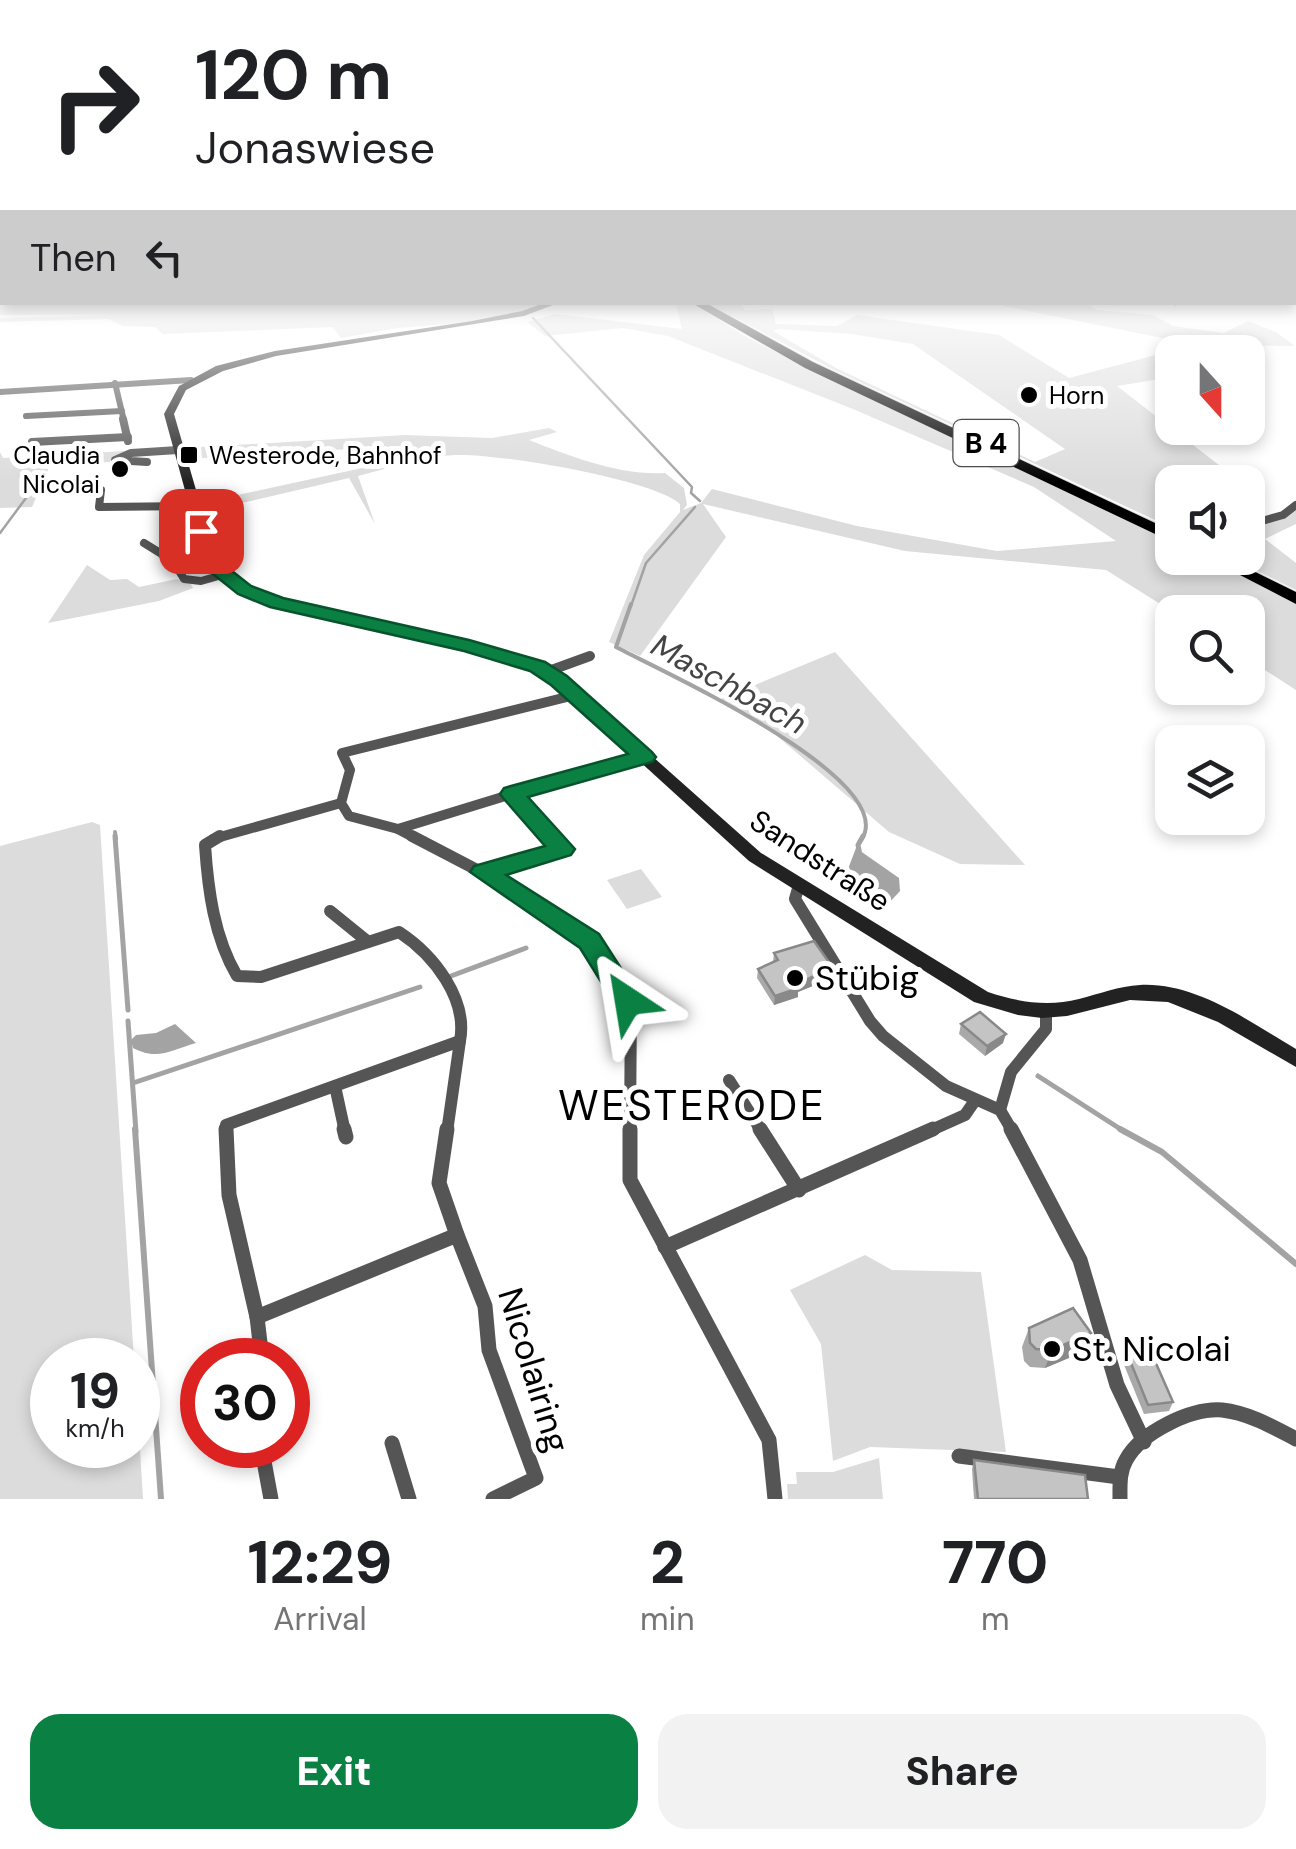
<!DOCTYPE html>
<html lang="en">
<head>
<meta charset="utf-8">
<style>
	body { margin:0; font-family:"DM Sans",sans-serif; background:#f2f2f2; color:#202124; height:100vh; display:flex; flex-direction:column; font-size:38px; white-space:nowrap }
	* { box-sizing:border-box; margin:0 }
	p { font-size:32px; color:#757577 }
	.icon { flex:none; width:55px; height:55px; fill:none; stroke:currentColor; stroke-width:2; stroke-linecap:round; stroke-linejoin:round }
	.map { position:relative; height:1499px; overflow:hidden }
	.sheet { display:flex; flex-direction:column; background:#fff; flex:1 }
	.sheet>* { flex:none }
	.top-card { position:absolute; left:0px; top:0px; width:1298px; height:305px; box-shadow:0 5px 15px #0003; background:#fff; color:#202124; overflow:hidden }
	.needle { width:65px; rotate:159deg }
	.fabs { position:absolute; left:1155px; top:335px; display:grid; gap:20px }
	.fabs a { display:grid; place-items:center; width:110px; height:110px; border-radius:20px; background:#fff; box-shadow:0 5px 15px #0003; font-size:50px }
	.speed { position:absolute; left:30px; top:1338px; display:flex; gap:20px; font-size:50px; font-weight:700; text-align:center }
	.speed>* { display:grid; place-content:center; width:130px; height:130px; border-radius:50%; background:#fff; box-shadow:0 5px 15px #0003; line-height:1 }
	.speed small { font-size:25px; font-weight:400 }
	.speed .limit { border:15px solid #d22; background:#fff; color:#111 }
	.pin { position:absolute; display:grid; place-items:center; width:85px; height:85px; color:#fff; margin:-42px; border-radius:20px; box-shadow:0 5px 15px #0006 }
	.me { position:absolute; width:110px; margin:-55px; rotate:327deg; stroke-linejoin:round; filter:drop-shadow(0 0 8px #0008) }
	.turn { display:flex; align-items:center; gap:35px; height:210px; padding:0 30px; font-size:45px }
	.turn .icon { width:130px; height:130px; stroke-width:2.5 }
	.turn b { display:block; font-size:70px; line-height:85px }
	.then { display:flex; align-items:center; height:95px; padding:0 30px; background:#0003; gap:20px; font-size:38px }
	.eta { display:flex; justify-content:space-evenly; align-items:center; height:170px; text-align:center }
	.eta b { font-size:60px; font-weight:800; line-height:70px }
	.cta { display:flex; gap:20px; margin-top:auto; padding:20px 30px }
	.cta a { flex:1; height:115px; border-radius:30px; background:#0b8043; color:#fff; font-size:40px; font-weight:800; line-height:115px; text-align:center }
	.cta a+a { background:#f2f2f2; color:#202124 }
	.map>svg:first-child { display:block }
	.green { fill:#dcdcdc; fill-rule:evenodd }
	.water { fill:#a3a3a3 }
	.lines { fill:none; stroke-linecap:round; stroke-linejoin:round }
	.stream-far3 { stroke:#a3a3a3; stroke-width:2.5 }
	.stream-far2 { stroke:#a3a3a3; stroke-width:4 }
	.stream-far1 { stroke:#a3a3a3; stroke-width:5 }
	.stream { stroke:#a3a3a3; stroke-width:6 }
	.highway-casing { stroke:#dbdbdb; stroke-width:2 }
	.street-far4 { stroke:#555; stroke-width:6 }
	.street-far3 { stroke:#555; stroke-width:8 }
	.street-far2 { stroke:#555; stroke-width:10 }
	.street-far1 { stroke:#555; stroke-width:12 }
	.street { stroke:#555; stroke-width:15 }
	.secondary { fill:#222; fill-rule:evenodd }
	.highway { fill:#000; fill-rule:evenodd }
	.wall { fill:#a9a9a9 }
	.shaded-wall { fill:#898989 }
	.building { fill:#c4c4c4; stroke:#898989; stroke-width:2.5 }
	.route { fill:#0b8043; stroke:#07532c; stroke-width:2.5 }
	.poi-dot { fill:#000; stroke:#fff; stroke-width:4 }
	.labels { text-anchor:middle; stroke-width:10; stroke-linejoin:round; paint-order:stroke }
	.far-poi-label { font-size:25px; fill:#000; stroke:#fff; text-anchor:start }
	.shield { fill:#fff; stroke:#4c4c4c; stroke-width:2.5 }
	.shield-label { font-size:28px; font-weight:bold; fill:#000 }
	.street-label { font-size:30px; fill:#000; stroke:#fff }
	.water-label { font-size:32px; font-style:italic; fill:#444; stroke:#fff }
	.near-poi-label { font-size:35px; fill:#000; stroke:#fff; text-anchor:start }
	.near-street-label { font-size:35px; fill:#000; stroke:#fff }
	.near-quarter-label { font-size:42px; letter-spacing:2.5px; fill:#000; stroke:#fff }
</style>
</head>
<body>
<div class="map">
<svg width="1296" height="1499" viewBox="0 0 1296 1499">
	<rect width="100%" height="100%" fill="#fff"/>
	<g class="green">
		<polygon points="0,273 2,302 547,303 487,321 398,328 341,338 332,327 163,334 155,327 123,326 108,319 0,322 0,318 119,315 0,315"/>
		<polygon points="1006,302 1084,303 1097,310 1153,315 1173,326 1224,333 1248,321 1276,332 1295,346 1197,345 1004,306"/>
		<path d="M676,303H692L748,338L850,389L1172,541V558H1205L1296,604V690L1248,659V612H1173L1106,570L905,551L703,504L726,537L640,656L609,642L644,555L680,512V504C653,479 496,453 456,455C424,456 390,468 358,476L375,524L349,478L208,511L205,502L431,453L350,449L202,458L201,447L405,435L492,438L549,428L557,432L529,440C569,456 621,476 665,473L684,488L687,505L683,510L701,503L712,489L857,526L997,551L1116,541L1034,487L853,409L668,336L623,328L545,336L527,322L556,314L682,329Z"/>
		<path d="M707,303H739L745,310L772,309L776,324L837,326L857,315L999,335L1069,378L1182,348L1192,352H1172V377L1117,386L1237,479L1172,482V528L832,369ZM779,329L852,334L913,344L1065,449L1035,462L836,368L773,331Z"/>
		<polygon points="125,451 113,456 110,462 50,465 32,507 0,508 0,452 3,458"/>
		<polygon points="1296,505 1296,524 1265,539 1296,563 1296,590 1231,558 1248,558 1248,527 1287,516"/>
		<polygon points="87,565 110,580 127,579 139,587 177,579 191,584 193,588 159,601 48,623"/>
		<polygon points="835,652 1025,865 960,864 889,832 776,735 721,699"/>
		<polygon points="92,822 100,825 134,1360 52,1360 52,1445 138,1445 138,1415 143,1499 0,1499 0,846"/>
		<polygon points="641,869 662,897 627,909 607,880"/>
		<polygon points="865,1255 892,1270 981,1272 1006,1452 870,1447 833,1461 821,1344 790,1290"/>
		<polygon points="879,1458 883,1499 788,1499 787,1484 797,1484 796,1472 833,1472"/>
	</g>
	<g class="water">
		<polygon points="856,848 899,878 900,891 888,904 872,911 842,885"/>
		<path d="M175,1024L196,1043C171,1050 158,1061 133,1048L131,1040L136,1035L156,1033Z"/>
	</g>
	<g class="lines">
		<g class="stream-far3">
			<polyline points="533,318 692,487 691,493 700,501"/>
			<polyline points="0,533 26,498 20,475"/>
			<polyline points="631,606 646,563 695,507"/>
		</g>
		<g class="stream-far2">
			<path d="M631,604L616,647C659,670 899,778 862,839"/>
			<polyline points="115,832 116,839"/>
		</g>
		<g class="stream-far1">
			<polyline points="115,836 128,1010"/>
			<polyline points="860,855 858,845 863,836"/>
			<polyline points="451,976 526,948"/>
			<polyline points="128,1021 136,1132"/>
			<polyline points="1038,1076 1125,1132"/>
			<polyline points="133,1083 420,987"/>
		</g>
		<g class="stream">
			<polyline points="135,1129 161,1499"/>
			<polyline points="1120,1129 1162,1152 1296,1264"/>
		</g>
		<defs>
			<g id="highway">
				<polygon points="690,302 704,302 813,362 1172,531 1172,542 805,368"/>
				<polygon points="1207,558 1227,558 1296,592 1296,604"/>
			</g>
		</defs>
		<use href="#highway" class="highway-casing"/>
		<g class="street-far4">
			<polyline points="115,383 124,421"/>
			<polyline points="0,392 191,380"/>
			<polyline points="26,416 122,411"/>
		</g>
		<g class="street-far3">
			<polyline points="123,419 128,441"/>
			<polyline points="32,442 128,437"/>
			<polyline points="147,462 115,460 131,453 178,450"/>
			<polyline points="101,490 99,507 194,506"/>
			<polyline points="1248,525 1283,515 1296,505"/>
			<polyline points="144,543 173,561 184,579 201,581 222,575"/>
		</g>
		<g class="street-far2">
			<polyline points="546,672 590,656"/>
			<polyline points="512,794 644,757"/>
			<polyline points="398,829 417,839"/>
			<polyline points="213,839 341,803"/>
			<polyline points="553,839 512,794 398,829 349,816 341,803 350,770 342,753 575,695"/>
		</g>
		<g class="street-far1">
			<path d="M220,836L205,845C208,890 214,937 237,976L261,977L399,932C434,955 468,999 460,1041"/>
			<polyline points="412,836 483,873"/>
			<polyline points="551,836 562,849 483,873 558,917 590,941 621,990"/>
			<polyline points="799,885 795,899 870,1021 883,1036 946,1086 1000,1110 1013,1132"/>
			<polyline points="330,911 367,941"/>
			<circle cx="631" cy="993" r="9"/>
			<polyline points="729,1080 762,1132"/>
			<polyline points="335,1086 345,1132"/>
			<polyline points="1000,1110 1011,1072 1046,1029 1046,1012"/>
			<polyline points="225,1132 226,1125 460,1041 447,1132"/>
			<polyline points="630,1132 631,1001"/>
			<polyline points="927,1132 965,1115 974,1102"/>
		</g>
		<g class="street">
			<polyline points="226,1129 229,1195 257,1317"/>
			<polyline points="344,1129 346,1137"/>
			<polyline points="447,1129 439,1183 457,1235"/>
			<polyline points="630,1129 630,1180 769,1440 775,1499"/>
			<polyline points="760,1129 799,1190"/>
			<polyline points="1011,1129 1080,1260 1117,1385 1144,1442"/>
			<polyline points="665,1247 933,1129"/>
			<polyline points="262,1360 257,1317 457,1235 485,1306 489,1350 536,1478 493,1499"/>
			<polyline points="392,1443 409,1499"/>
			<polyline points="261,1445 271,1499"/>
			<polyline points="959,1456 1119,1477"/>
			<path d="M1120,1499C1120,1486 1119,1472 1126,1460C1141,1432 1191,1408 1222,1410C1249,1413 1273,1427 1296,1439"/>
		</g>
		<g class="secondary">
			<rect x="1295" y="273" width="1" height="5"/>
			<path d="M547,302H561L524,316L276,356L223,371L186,390L174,414L214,552L220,565L238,581L281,599L474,643L542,664L580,692L761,853L988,992C1018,1002 1048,1007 1079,999C1099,994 1119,986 1140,985C1196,982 1250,1022 1296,1049V1067L1218,1022L1168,1002L1130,1000L1067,1016L1042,1018L1018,1015L974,1002L749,861L570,698L532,670L465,649L272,605L230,587L211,570L202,552L164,414L179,386L216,366L275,351L472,321L522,311Z"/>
		</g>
		<use href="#highway" class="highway"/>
	</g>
	<g class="wall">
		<polygon points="774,953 833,968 832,978 798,992 798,997 774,1005 757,978 758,969 773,962"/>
		<polygon points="961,1024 1003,1043 985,1056 959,1034"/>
		<polygon points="1029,1328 1083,1352 1045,1368 1030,1367 1024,1361 1022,1347"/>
		<polygon points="1124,1346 1173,1402 1169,1411 1144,1414 1120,1355"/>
		<polygon points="974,1460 1088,1499 974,1499 972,1469"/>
	</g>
	<g class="shaded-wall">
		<polygon points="1174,302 1189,302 1174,306"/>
		<polygon points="833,968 832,978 798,992 798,997 774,1005 775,996 796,984"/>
		<polygon points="1006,1034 1003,1043 985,1056 987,1046"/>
		<polygon points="1091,1333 1083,1352 1045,1368 1052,1350"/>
	</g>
	<g class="building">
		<polygon points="814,941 833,968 796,984 799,988 775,996 758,969 778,960 774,953"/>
		<polygon points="980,1012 1006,1034 987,1046 961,1024"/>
		<polygon points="1073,1308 1091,1333 1052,1350 1036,1349 1030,1343 1029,1328"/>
		<polygon points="1147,1343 1173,1402 1148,1405 1124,1346"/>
		<polygon points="974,1460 1085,1475 1088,1499 978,1499"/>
	</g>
	<linearGradient id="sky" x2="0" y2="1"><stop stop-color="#8cadcc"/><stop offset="0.57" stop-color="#fff"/><stop offset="1" stop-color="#fff" stop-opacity="0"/></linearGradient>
	<rect width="1296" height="483" fill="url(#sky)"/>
	<polygon class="route" points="201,525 210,531 223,564 251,586 283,598 469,640 545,662 567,676 652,752 656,757 652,762 528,797 575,849 571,855 506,875 599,934 642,1001 638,1009 628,1012 618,1009 580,948 470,872 474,866 545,846 504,799 500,794 504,788 628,754 551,685 530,671 464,651 270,607 238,594 208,570 192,531"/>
	<g class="poi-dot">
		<circle cx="1029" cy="395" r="10"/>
		<rect x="179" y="445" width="20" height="20" rx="5"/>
		<circle cx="120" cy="469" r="10"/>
		<circle cx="795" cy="978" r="10"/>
		<circle cx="1052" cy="1349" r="10"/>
	</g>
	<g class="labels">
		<g class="far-poi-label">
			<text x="1049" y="404">Horn</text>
			<text x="100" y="464" text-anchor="end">Claudia<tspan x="100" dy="29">Nicolai</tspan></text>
			<text x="209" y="464">Westerode, Bahnhof</text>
		</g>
		<rect class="shield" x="953.5" y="420" width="65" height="46" rx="8"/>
		<g class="shield-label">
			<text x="986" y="453">B 4</text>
		</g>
		<g class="street-label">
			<text transform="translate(820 861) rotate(33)" y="10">Sandstraße</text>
		</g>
		<g class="water-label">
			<text transform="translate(729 684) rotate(29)" y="11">Maschbach</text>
		</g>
		<g class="near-poi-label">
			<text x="815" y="990">Stübig</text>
			<text x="1072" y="1361">St. Nicolai</text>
		</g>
		<g class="near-street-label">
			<text transform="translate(534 1370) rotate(73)" y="12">Nicolairing</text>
		</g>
		<g class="near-quarter-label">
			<text x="692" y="1120">WESTERODE</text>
		</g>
	</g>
</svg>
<div class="fabs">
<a><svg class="needle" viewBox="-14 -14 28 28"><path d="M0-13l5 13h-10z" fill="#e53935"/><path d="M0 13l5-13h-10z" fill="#757577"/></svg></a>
<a><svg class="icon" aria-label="sound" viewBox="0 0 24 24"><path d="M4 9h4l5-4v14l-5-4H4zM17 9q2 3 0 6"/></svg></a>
<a><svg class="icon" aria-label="search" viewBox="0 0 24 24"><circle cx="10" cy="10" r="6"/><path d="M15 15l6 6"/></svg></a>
<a><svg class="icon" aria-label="layers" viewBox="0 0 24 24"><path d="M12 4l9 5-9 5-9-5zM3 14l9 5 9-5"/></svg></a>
</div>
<div class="speed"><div>19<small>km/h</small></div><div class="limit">30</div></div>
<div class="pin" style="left:201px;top:531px;background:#d93025"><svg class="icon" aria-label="arrive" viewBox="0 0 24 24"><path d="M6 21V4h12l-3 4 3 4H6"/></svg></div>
<svg class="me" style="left:628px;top:1001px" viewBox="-20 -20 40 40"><path d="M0-17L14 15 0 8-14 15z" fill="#0b8043" stroke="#fff" stroke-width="4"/></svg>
<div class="top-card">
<div class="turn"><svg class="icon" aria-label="right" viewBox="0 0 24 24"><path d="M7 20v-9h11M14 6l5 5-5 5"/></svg><div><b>120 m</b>Jonaswiese</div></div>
<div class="then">Then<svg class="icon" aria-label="left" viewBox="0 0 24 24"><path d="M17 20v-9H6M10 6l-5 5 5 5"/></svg></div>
</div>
</div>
<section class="sheet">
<div class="eta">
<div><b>12:29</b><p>Arrival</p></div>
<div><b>2</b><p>min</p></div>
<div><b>770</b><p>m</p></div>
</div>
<div class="cta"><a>Exit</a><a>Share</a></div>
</section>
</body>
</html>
